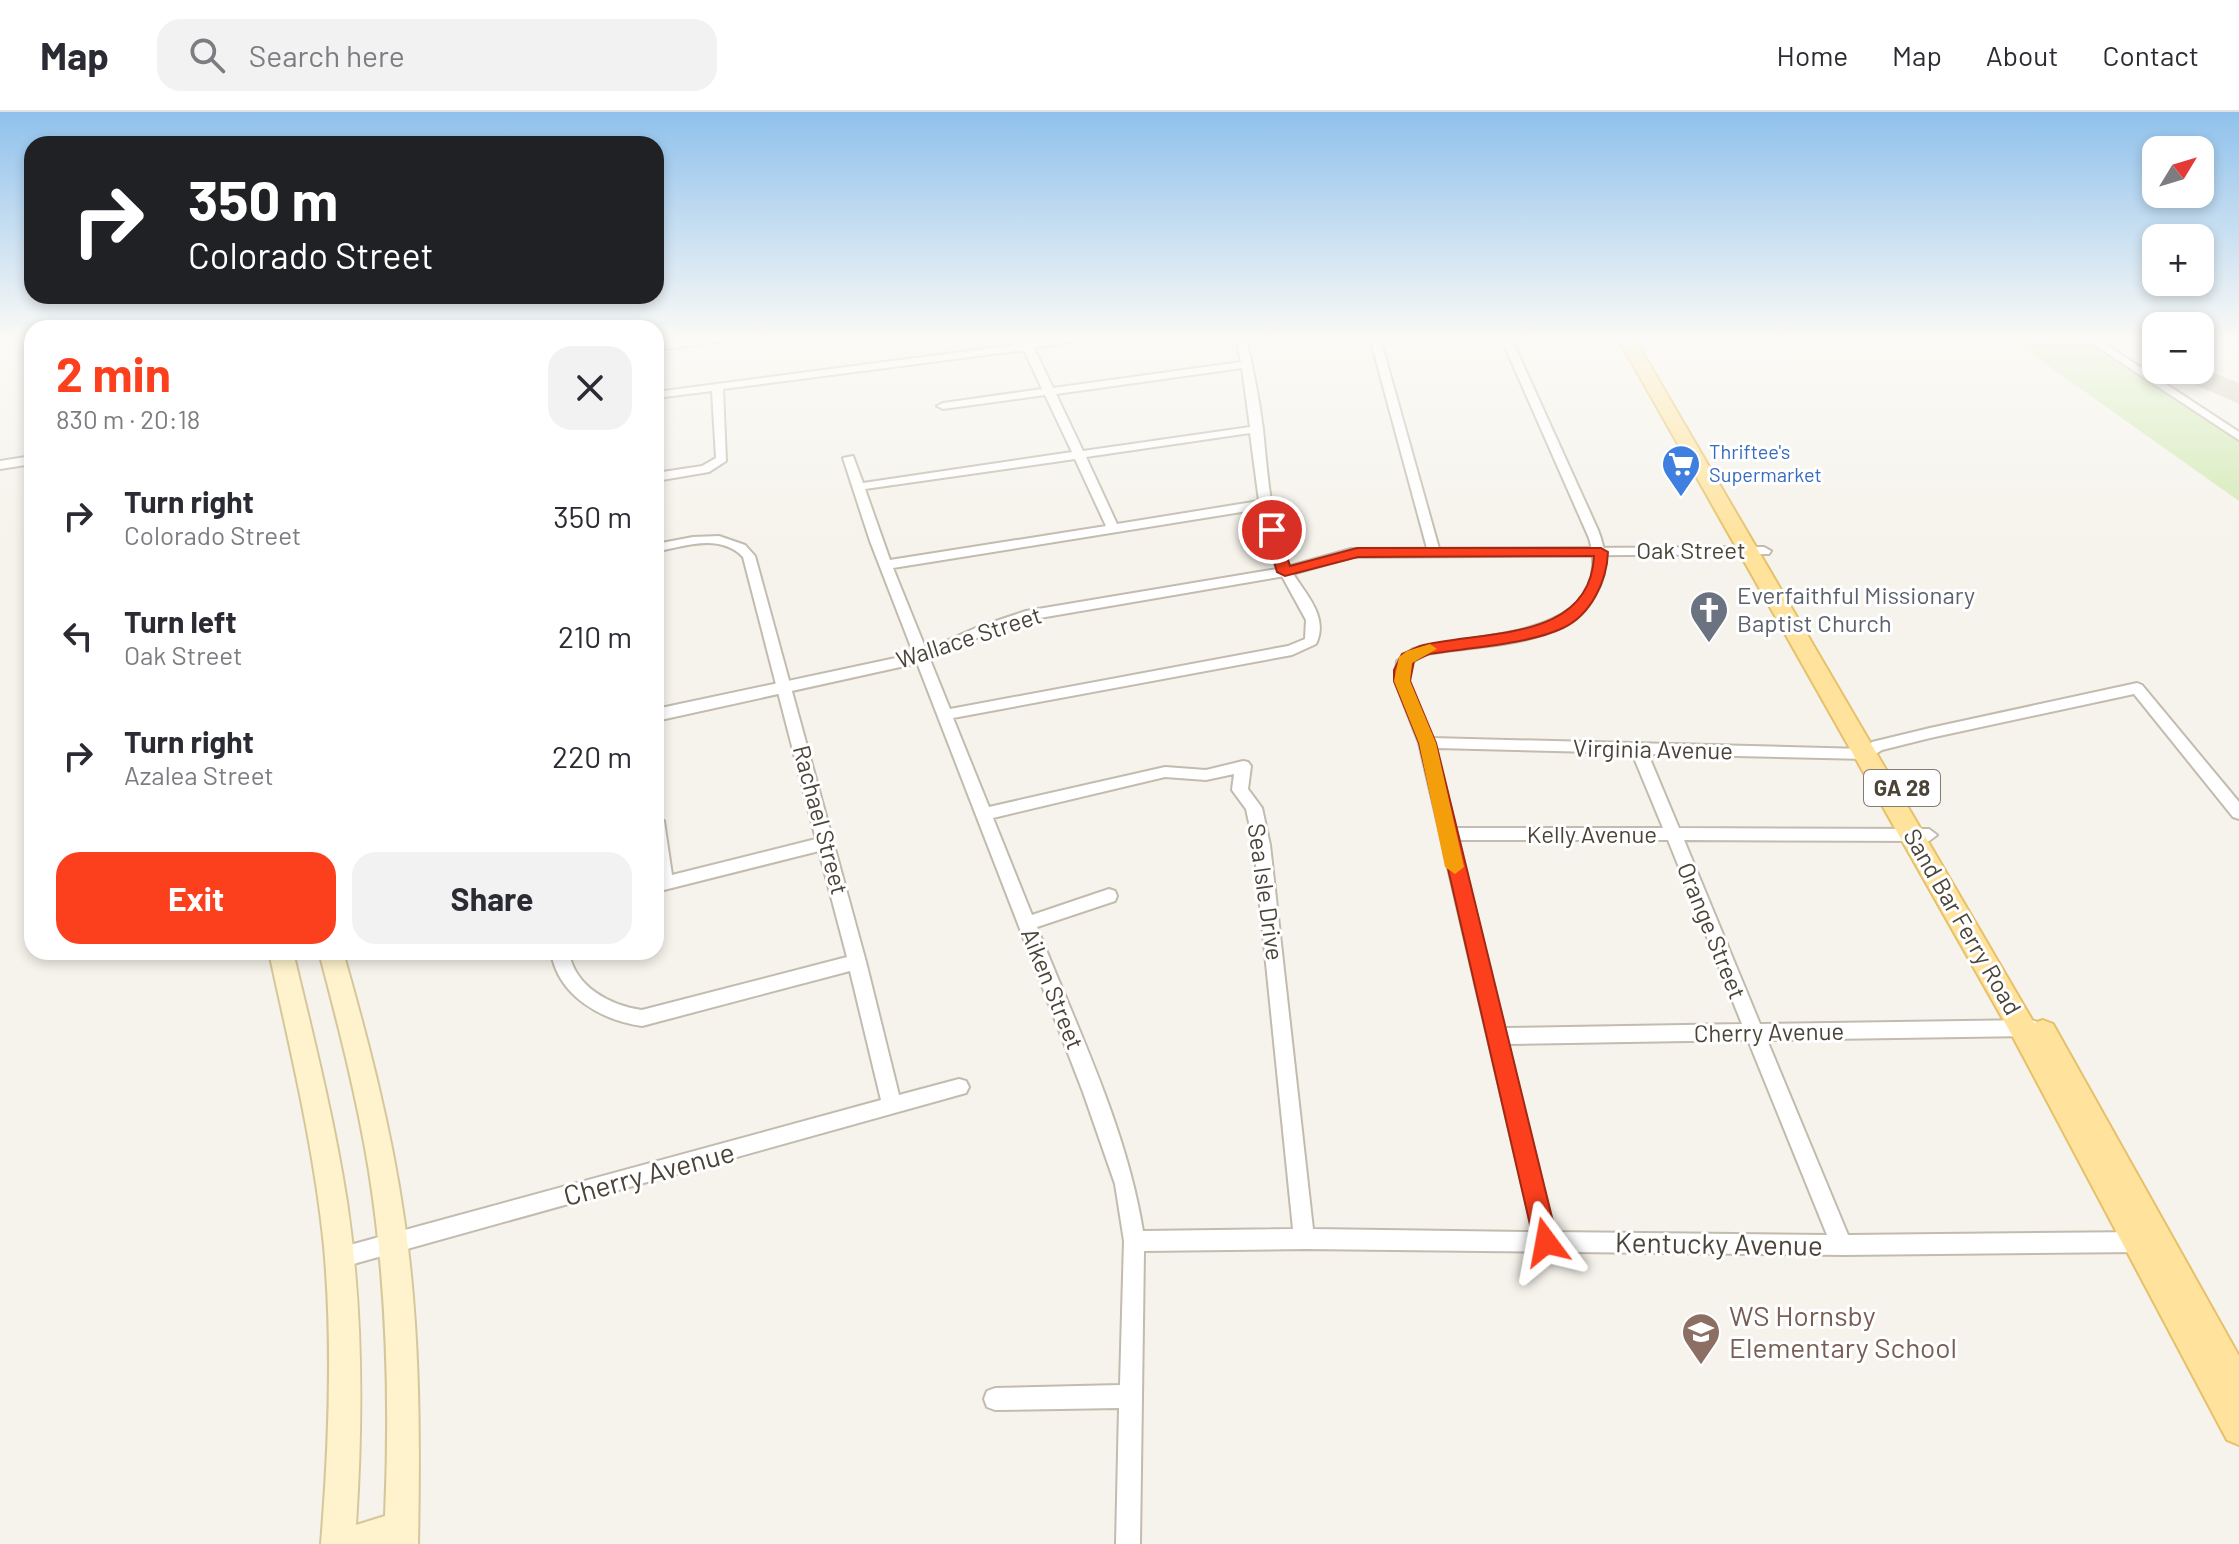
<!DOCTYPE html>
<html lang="en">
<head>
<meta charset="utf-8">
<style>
	body { margin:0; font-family:Barlow,sans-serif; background:#f2f2f3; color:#2b2b33; height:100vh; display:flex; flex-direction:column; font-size:30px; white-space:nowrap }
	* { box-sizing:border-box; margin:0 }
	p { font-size:26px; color:#7c7c81 }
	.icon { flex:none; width:44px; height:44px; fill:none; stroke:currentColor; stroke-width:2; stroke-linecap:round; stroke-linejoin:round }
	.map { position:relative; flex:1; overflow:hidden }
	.sheet { position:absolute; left:24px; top:208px; width:640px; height:640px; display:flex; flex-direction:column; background:#fff; border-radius:24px; box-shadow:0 4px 12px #0003 }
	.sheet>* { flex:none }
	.top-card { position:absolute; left:24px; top:24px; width:640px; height:168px; border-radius:24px; box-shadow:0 4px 12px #0003; background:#202124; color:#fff; overflow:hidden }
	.needle { width:52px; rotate:52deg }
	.tools { position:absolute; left:2142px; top:24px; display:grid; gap:16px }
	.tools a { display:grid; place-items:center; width:72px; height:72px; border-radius:16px; background:#fff; box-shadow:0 4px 12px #0003; font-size:40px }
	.pin { position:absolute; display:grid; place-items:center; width:68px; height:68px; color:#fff; margin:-34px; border:4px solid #fff; border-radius:50%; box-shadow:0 2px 8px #0007 }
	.me { position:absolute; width:88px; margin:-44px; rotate:347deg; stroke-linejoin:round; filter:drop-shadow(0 0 6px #0008) }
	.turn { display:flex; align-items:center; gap:28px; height:168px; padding:0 32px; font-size:36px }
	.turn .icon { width:104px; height:104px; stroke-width:2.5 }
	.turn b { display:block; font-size:56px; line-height:68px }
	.round { display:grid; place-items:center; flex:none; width:84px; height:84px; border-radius:24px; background:#f2f2f3 }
	.headline { display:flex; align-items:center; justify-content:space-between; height:136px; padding:0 32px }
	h1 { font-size:48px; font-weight:700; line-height:60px; color:#fc3f1d }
	.button { display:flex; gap:16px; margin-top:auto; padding:16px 32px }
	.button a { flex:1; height:92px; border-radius:24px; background:#fc3f1d; color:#fff; font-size:32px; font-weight:700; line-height:92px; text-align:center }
	.button a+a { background:#f2f2f3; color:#2b2b33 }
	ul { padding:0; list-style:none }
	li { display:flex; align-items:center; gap:24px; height:120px; padding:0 32px }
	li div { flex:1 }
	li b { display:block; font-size:30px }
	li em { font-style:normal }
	header { display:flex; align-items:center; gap:48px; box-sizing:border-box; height:112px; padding:0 40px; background:#fff; border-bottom:2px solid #e1e1e2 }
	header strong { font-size:38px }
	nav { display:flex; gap:44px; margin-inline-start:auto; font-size:28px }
	.search { width:560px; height:72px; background:#f2f2f3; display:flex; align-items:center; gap:20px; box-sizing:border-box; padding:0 28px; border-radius:24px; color:#7c7c81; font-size:30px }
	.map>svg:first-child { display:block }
	.green { fill:#d2eab5 }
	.building { fill:#d8cfc1 }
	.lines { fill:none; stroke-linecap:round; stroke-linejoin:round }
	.minor-casing { stroke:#c2bbae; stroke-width:4 }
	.tertiary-casing { stroke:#c2bbae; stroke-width:4 }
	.secondary-casing { stroke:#d6c79b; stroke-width:4 }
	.primary-casing { stroke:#e6c16a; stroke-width:4 }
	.minor { fill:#fff; fill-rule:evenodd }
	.tertiary { fill:#fff; fill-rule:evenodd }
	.secondary { fill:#fff3cd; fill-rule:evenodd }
	.primary { fill:#ffe39c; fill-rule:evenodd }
	.route { fill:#fc3f1d; stroke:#a42913; stroke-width:2 }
	.slow { fill:#f59e0b }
	.labels { text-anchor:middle; stroke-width:6; stroke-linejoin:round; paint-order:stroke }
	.far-shop-label { font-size:20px; fill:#366cbe; stroke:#fff; text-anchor:start }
	.shield { fill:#fff; stroke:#817c74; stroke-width:2 }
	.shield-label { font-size:22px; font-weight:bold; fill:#4b4439 }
	.street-label { font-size:24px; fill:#4b4439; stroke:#fff }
	.worship-label { font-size:24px; fill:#5b616d; stroke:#fff; text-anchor:start }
	.near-street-label { font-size:28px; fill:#4b4439; stroke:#fff }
	.near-education-label { font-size:28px; fill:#785e54; stroke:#fff; text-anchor:start }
</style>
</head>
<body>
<header>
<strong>Map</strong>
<div class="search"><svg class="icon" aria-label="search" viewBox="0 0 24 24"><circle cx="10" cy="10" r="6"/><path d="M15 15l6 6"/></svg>Search here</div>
<nav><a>Home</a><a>Map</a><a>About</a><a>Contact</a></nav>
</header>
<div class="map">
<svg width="2239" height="1432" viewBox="0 0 2239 1432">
	<rect width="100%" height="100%" fill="#f6f3ec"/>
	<polygon class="green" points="2009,226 2085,226 2239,326 2239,389"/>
	<polygon class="building" points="2209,259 2239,271 2239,292 2187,269"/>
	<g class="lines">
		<defs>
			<g id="minor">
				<polygon points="699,226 729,226 724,229 656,238 656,232"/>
				<path d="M1021,226H1029L1031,230L1063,226H1094L1034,236L1053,276L1241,250L1236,226H1246C1253,256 1259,287 1263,317C1267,358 1270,403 1284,444C1294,473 1332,499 1316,532L1292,543L953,606L989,695L1165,655L1206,658L1243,649L1248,650L1251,654L1248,677L1262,696L1270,733L1313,1117L1533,1120L1419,631L1395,569L1397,549L1413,537C1473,521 1620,528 1589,426L1501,226H1511L1598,418C1608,443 1608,465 1592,487C1556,539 1478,531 1423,543L1411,551L1409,569L1432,626L1864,637L1872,630L1930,616L2137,571L2142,573L2239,690V707L2233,705L2134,582L1930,626L1882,638L1867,647L1648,642L1679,716L1929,717L1937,723L1929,729L1684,728L1760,912L2031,908L2037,910L2040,916L2037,922L2031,924L1767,928L1848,1123L2141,1120L2148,1123L2151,1130L2148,1137L2141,1140L1842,1143L1304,1137L1144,1139L1140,1432H1116L1119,1296L995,1298L987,1295L984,1287L987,1279L995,1276L1120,1273L1124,1129L1115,1072L1083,980L870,429L843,346L853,344L863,371L1072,340L1045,283L943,297L937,294L943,291L1042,277L1024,238L723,277L726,349L709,360L656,369V361L702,354L716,346L712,279L656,286V280L1022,232ZM1242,256L1250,315L1083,339L1056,282ZM1250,321L1259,389L1117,412L1086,345ZM1075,347L1106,414L890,448L865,377ZM1260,397L1272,446L1306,508L1305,527L1288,534L950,597L893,456ZM1436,636L1632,641L1663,716H1455ZM1234,662L1232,678L1246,697L1254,733L1293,1117L1143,1119C1126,1014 1076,914 1037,815L1115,789L1117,784L1115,779L1109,777L1032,803L993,706L1165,665L1206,668ZM1458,728H1668L1742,912L1504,916ZM1748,928L1827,1123L1554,1120L1508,932Z"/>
				<polygon points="1370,226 1380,226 1440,440 1439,443 1434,444 1428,440"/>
				<polygon points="2084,226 2096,226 2239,320 2239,328"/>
				<polygon points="32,344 32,352 0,357 0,349"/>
				<path d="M719,424L745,433L755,444L866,850L899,983L959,967L966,969L969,975L966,981L339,1156L332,1153L329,1146L332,1139L339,1136L881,988L850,859L642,914C601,908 558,884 551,840H569C574,874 610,894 642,898L847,845L819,739L656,780V703L664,709L672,763L816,727L743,445C720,421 684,434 656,440V432L693,425Z"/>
			</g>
			<polygon id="tertiary" points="1764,435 1771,439 1769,442 1352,445 1285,464 1028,508 988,521 923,550 656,609 656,597 919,541 978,515 1026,499 1283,456 1351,437"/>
			<path id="secondary" d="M269,840H293C313,923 334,1006 347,1090C363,1197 363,1305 356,1413L385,1404C390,1288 387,1173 369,1059C357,985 338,912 319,840H343C368,928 391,1015 404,1106C420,1214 420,1323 418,1432H321C329,1333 333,1233 324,1134C314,1034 290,937 269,840Z"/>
			<polygon id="primary" points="1618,226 1634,226 2034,911 2043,908 2053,912 2239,1244 2239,1333 2227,1328 2013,925"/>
		</defs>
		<use href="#minor" class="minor-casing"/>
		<use href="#tertiary" class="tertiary-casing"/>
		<use href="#secondary" class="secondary-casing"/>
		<use href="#primary" class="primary-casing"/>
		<use href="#minor" class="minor"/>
		<use href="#tertiary" class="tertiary"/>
		<use href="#secondary" class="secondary"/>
		<use href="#primary" class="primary"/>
	</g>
	<linearGradient id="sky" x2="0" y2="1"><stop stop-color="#8fc1ec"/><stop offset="0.53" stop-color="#fbfaf6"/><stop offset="1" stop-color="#fbfaf6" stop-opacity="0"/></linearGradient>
	<rect width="2239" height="427" fill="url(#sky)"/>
	<path class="route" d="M1272,414L1279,418L1290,454L1357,436H1601L1608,440C1607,469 1591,503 1563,516C1530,532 1467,536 1429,542L1414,549L1410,569L1436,631L1558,1130L1554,1138L1546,1141L1537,1138L1534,1130L1419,631L1394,569V558L1402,542L1420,534C1481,518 1590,531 1594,444L1358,445L1285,464L1277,460L1265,418Z"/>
	<polygon class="slow" points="1430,532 1437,537 1412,551 1410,569 1436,631 1464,755 1455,762 1445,755 1419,631 1394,569 1399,545 1407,539"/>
	<defs>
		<symbol id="supermarket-pin" viewBox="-11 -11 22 30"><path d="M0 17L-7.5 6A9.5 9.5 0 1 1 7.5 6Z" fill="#3f7fe0" stroke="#fff"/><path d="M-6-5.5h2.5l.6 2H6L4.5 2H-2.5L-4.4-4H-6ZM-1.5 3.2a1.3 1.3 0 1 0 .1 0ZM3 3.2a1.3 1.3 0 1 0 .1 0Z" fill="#fff"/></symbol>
		<symbol id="church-pin" viewBox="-11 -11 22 30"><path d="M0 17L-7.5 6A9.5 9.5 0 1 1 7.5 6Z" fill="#6b7280" stroke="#fff"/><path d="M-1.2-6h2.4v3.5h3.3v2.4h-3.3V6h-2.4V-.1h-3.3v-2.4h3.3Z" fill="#fff"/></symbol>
		<symbol id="school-pin" viewBox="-11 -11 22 30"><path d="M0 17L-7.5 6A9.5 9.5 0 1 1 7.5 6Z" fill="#8d6e63" stroke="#fff"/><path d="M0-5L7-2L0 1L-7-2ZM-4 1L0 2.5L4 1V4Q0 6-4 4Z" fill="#fff"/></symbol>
	</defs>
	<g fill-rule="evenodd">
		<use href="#supermarket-pin" x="1659" y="330" width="44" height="60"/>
		<use href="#church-pin" x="1687" y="476" width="44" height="60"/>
		<use href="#school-pin" x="1679" y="1198" width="44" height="60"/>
	</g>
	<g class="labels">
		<g class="far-shop-label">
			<text x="1709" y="347">Thriftee's<tspan x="1709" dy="23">Supermarket</tspan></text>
		</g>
		<rect class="shield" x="1864" y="658" width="76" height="36" rx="6"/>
		<g class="shield-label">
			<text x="1902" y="684">GA 28</text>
		</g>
		<g class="street-label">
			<text x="1691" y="447">Oak Street</text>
			<text transform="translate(969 526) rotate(-18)" y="8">Wallace Street</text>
			<text transform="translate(1653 638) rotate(1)" y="8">Virginia Avenue</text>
			<text transform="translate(820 708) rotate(75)" y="8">Rachael Street</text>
			<text x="1592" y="731">Kelly Avenue</text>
			<text transform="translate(1265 780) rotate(82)" y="8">Sea Isle Drive</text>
			<text transform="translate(1962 810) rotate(60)" y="8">Sand Bar Ferry Road</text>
			<text transform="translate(1711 819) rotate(68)" y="8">Orange Street</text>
			<text transform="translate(1052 877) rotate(68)" y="8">Aiken Street</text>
			<text transform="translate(1769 921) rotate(-1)" y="8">Cherry Avenue</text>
		</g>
		<g class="worship-label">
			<text x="1737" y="492">Everfaithful Missionary<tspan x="1737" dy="28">Baptist Church</tspan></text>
		</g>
		<g class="near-street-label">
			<text transform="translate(649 1062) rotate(-15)" y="10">Cherry Avenue</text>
			<text transform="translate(1719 1132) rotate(1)" y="10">Kentucky Avenue</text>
		</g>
		<g class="near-education-label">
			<text x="1729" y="1214">WS Hornsby<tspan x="1729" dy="32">Elementary School</tspan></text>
		</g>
	</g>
</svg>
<div class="tools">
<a><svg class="needle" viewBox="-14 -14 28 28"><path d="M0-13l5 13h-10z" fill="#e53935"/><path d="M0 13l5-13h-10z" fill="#7c7c81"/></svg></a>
<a>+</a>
<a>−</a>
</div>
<div class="pin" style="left:1272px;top:418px;background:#d93025"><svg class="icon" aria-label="arrive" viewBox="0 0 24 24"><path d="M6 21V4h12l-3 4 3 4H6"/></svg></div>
<svg class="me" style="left:1546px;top:1130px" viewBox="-20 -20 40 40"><path d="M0-17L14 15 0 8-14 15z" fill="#fc3f1d" stroke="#fff" stroke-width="4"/></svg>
<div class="top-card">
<div class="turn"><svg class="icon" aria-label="right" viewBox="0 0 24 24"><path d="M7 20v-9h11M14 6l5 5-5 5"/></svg><div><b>350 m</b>Colorado Street</div></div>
</div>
<section class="sheet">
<div class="headline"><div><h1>2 min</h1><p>830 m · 20:18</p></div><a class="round"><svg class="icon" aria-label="close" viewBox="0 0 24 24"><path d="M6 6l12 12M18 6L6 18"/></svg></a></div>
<ul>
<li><svg class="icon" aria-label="right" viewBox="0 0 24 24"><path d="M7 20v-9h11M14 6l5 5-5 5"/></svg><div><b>Turn right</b><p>Colorado Street</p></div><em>350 m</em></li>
<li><svg class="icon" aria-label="left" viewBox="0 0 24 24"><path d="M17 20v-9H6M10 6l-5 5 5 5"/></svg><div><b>Turn left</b><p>Oak Street</p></div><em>210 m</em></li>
<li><svg class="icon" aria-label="right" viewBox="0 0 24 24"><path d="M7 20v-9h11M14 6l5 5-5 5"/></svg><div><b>Turn right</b><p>Azalea Street</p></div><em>220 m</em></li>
</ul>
<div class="button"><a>Exit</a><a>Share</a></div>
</section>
</div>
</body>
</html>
